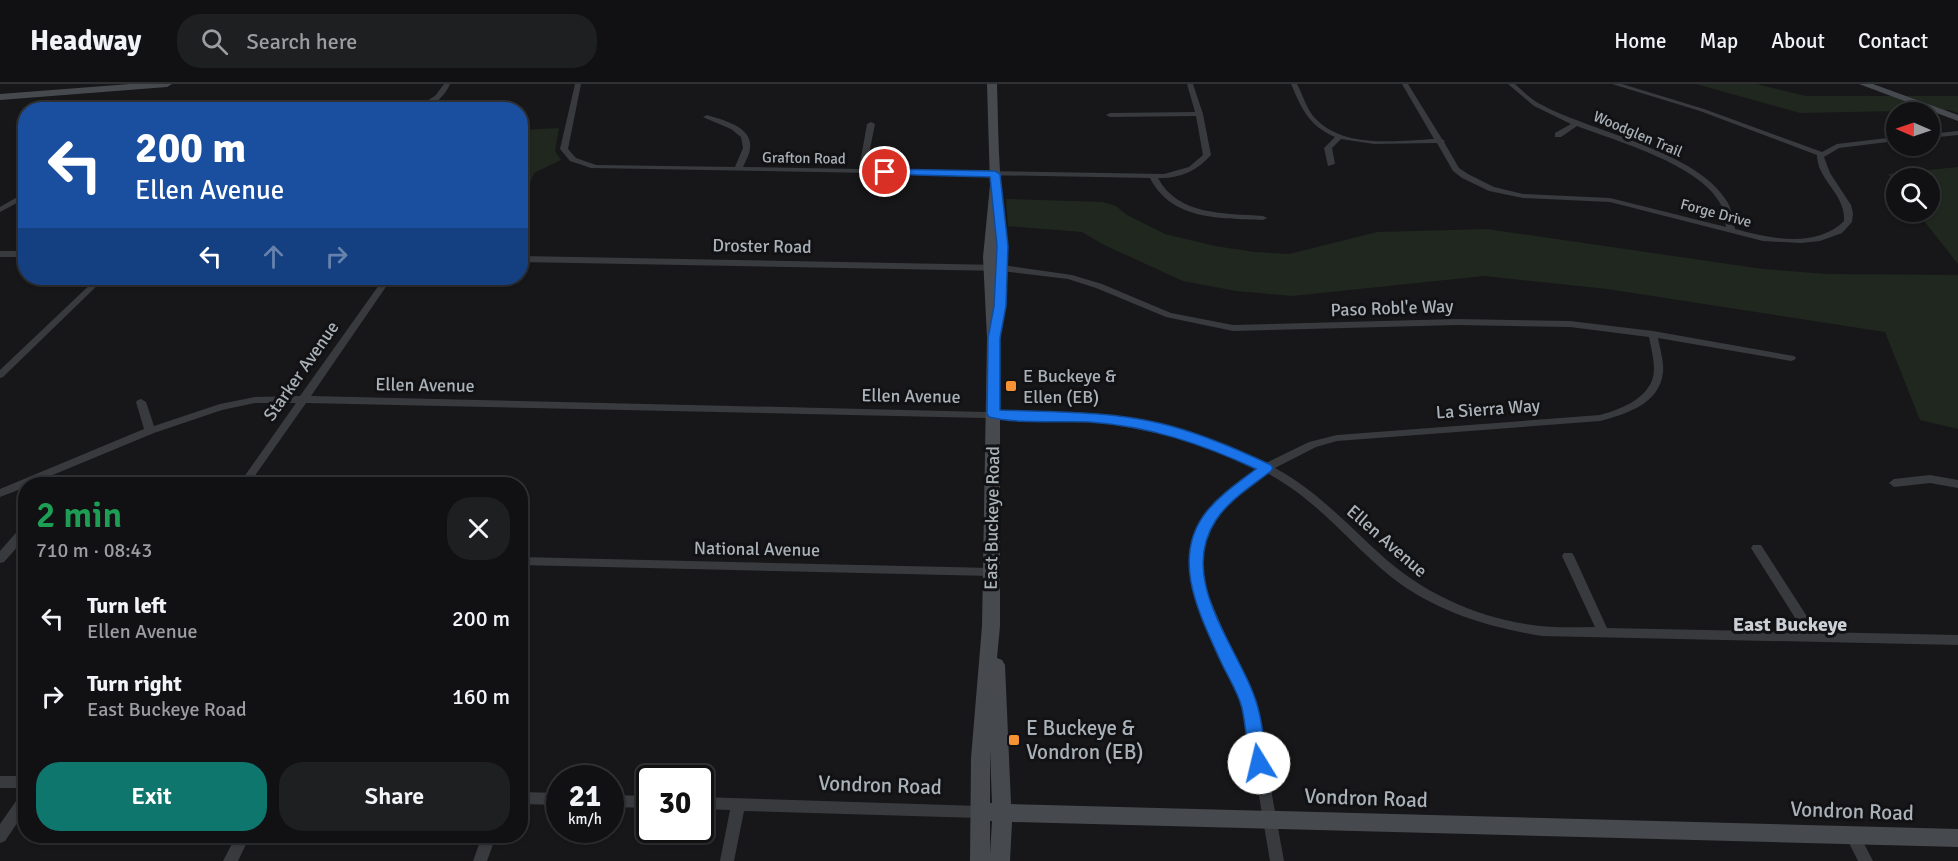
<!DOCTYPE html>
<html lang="en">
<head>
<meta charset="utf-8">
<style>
	body { margin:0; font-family:Signika,sans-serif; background:#1e1f21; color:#f1f3f6; height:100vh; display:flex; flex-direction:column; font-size:22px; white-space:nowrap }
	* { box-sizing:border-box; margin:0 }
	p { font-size:20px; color:#9c9da0 }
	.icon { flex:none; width:33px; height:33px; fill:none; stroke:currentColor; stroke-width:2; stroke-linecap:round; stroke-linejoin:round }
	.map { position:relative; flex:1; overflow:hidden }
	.details { position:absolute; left:18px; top:393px; width:510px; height:366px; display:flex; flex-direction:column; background:#111113; border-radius:24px; box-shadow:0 2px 4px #0004,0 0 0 2px #303133 }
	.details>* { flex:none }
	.top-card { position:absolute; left:18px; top:18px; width:510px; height:183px; border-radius:24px; box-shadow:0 2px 4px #0004,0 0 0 2px #303133; background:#1a4fa0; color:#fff; overflow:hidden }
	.needle { width:39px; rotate:272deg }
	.controls { position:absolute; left:1886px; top:18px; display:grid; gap:12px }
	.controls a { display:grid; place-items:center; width:54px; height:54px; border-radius:50%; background:#111113; box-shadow:0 2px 4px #0004,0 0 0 2px #303133; font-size:30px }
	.speed { position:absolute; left:546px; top:681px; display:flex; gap:12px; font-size:30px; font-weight:700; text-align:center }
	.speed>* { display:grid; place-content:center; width:78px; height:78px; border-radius:50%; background:#111113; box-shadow:0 2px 4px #0004,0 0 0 2px #303133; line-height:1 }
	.speed small { font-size:15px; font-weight:400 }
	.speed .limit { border:3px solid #111; border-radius:9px; background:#fff; color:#111 }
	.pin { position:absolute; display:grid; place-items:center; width:51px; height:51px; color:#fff; margin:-26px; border:3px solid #fff; border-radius:50%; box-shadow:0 2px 6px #0007 }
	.me { position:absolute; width:66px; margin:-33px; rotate:351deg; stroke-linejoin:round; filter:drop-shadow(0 0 4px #0008) }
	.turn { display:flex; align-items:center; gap:21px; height:126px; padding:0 18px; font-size:27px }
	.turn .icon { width:78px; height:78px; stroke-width:2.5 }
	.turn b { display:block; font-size:42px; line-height:51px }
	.lanes { display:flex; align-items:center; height:57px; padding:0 18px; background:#0003; justify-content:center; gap:30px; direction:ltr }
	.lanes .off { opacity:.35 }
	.round { display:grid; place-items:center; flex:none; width:63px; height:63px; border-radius:24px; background:#1e1f21 }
	.overview { display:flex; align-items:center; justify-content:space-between; height:102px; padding:0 18px }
	h1 { font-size:36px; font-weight:600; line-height:45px; color:#1e9e55 }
	.cta { display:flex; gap:12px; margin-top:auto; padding:12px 18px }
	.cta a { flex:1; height:69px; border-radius:24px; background:#0f766e; color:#fff; font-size:24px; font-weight:600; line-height:69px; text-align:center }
	.cta a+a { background:#1e1f21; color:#f1f3f6 }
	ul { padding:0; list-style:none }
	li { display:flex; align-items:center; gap:18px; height:78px; padding:0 18px }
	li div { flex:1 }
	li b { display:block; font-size:22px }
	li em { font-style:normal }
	header { display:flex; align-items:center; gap:36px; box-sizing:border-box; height:84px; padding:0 30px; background:#111113; border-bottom:2px solid #303133 }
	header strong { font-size:28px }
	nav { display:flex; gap:33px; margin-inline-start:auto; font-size:21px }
	.search { width:420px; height:54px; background:#1e1f21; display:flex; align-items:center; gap:15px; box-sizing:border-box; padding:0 21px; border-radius:24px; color:#9c9da0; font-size:22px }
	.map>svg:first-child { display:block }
	.green { fill:#1f271f }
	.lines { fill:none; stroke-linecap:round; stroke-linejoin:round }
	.street { fill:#383a3e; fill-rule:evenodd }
	.secondary { fill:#46494e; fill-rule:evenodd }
	.route { fill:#1a73e8; stroke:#114b97; stroke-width:1.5 }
	.poi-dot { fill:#f59334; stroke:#121214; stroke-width:2 }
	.labels { text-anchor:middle; stroke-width:6; stroke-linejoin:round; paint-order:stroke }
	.far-street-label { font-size:15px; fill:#a9b1b9; stroke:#121214 }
	.street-label { font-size:18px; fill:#a9b1b9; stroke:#121214 }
	.poi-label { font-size:18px; fill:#a9b1b9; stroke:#121214; text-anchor:start }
	.neighbourhood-label { font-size:20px; font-weight:bold; fill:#cacfd5; stroke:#121214 }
	.near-poi-label { font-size:21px; fill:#a9b1b9; stroke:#121214; text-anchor:start }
	.near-street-label { font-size:21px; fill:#a9b1b9; stroke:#121214 }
</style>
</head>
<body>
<header>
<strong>Headway</strong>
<div class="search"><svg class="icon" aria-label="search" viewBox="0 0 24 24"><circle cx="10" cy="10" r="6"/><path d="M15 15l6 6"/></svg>Search here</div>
<nav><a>Home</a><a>Map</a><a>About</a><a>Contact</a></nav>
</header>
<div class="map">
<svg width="1958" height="777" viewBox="0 0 1958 777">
	<rect width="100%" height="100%" fill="#171719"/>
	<g class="green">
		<polygon points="1696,0 1757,0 1806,12 1958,12 1958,29 1949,26 1800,29"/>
		<polygon points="559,44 555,67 561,76 534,89 521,123 521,46"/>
		<polygon points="1958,83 1958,180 1917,128 1929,128 1929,94 1896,94 1896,100 1888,90"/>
		<polygon points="1006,115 1103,118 1116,122 1127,131 1165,150 1215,162 1255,168 1289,170 1377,148 1487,145 1763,185 1828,190 1958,191 1958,345 1920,336 1885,248 1607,205 1484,192 1292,212 1236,207 1183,197 1104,161 1082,148 1008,142"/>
	</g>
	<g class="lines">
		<g class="street">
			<path d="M444,0H450C443,16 429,26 411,26L435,12Z"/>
			<path d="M575,0H581L568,65L576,74L596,81L735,83L743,64L741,53L731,45L705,34L703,33L707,31C723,36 753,43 750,64C750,70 745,78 743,83L859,85L867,40L871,38L875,40L866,85L1164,90L1189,83L1203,71L1196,32L1110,33L1106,31L1110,29L1195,28L1187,0H1193L1203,30L1211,71C1197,87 1179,95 1158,94C1178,132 1225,129 1263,132L1267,134L1263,136C1221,134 1172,137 1150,94L591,84L570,77L560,65Z"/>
			<path d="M1291,0H1297C1303,11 1306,24 1314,33C1342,65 1397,57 1434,55L1402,0H1408L1442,55L1445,57L1444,58L1459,84L1468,90L1494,103L1523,110L1610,114L1726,143C1725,136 1724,128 1721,121C1702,81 1616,57 1577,42L1561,53H1555V49L1571,40L1534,22L1508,0H1515C1523,7 1530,15 1540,20C1591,48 1699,67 1728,119C1732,127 1733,136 1735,145C1768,154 1816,165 1844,137C1846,110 1817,96 1817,71L1700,27L1612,0H1622L1704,25L1822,68L1837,60L1896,53V57L1839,64L1824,73L1830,89L1851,121L1853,129L1852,138L1842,149L1820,157L1801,159L1763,157L1610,118L1523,114L1489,107L1462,94L1453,87L1437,59L1374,60L1341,55L1332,64L1335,80L1328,82L1324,64L1335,53C1308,41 1302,25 1291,0Z"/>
			<polygon points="1958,47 1958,51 1929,54 1929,50"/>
			<polygon points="26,108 26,114 0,128 0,123"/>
			<rect x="0" y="167" width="26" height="6"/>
			<path d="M520,172L1002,181L1072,191L1102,200L1171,229L1233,241L1457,235L1570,237L1653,247L1794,272L1796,274L1794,276L1791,277L1658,254C1660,265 1664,277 1663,288C1660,320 1626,330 1600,337L1337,357L1316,363L1275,384C1316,406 1346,439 1380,470C1425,511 1480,535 1540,542C1558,544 1577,543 1595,543L1562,472L1564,469H1572L1574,472L1607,544L1804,548L1751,464L1753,461H1761L1817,548L1958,551V561L1542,552C1487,543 1434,527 1390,492C1346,456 1319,417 1267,389L1234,414L1216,434L1202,466V496L1256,623L1284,777H1270L1244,623L1190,496V466L1207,429L1226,408L1259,384C1200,356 1140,343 1076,336L306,319L249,400H239L296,319H255L222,326L154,349L31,400H26V403L0,413V405L144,345L136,318L138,316L141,315L146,318L154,342L220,320L255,313L300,312L384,194H392L311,312L1076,330C1143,336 1205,350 1266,379L1309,358L1337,351L1600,331C1622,325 1653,313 1654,286C1654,275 1651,263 1649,253L1570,243L1457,241L1233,247L1166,233L1096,204L1068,195L1002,187L520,178Z"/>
			<polygon points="97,194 105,194 3,293 0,294 0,286"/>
			<polygon points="1930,391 1958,396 1958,404 1930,399 1894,403 1889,399 1894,395"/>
			<polygon points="26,441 26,453 4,478 0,479 0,467 22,442"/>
			<polygon points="520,473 992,484 996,485 998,488 996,491 992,492 520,481"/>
			<rect x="0" y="692" width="26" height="12"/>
			<polygon points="26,708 26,726 5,757 0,759 0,740 21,710"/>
			<polygon points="520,708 560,709 560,721 520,720"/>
			<polygon points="610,711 650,712 650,724 610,723"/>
			<polygon points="700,713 979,722 984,723 986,728 984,733 979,734 744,727 734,777 720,777 730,726 700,725"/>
			<polygon points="1852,744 1857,746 1873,777 1858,777 1845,751 1847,746"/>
			<polygon points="236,752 250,752 238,777 223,777"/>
			<polygon points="482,752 496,752 487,777 473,777"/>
		</g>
		<g class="secondary">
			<polygon points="130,0 172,0 167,3 0,16 0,10"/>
			<path d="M987,0H997C998,29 998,59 1000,88C1004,138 1011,186 1003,236L1000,239V542L997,574L1002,576L1005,581L1011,720L1958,745V763L1012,738L1010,777H970L971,674L982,542L987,254L983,173L990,101ZM990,666L992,719H990ZM990,737H992L990,770Z"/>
			<polygon points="1859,0 1873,0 1958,31 1958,37"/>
		</g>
	</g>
	<path class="route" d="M885,85L995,87L1000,90L1008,162L1006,222L1000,254V326C1053,328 1108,327 1159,339C1198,348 1235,364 1271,381L1273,384L1271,387C1252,402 1229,416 1216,436C1175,498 1243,567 1258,624C1263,642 1264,661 1267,679L1265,684L1259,686L1253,684L1250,679C1247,661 1246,642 1242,624C1238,608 1228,593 1221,578C1200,531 1169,474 1207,427C1221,410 1239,398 1256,385C1202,360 1149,342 1089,338C1062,337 1014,340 989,333L987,330L988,254L994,222L997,162L990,93L881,90L880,88Z"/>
	<g class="poi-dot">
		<rect x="1005" y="296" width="12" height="12" rx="3"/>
		<rect x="1008" y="650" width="12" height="12" rx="3"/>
	</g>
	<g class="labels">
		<g class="far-street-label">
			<text transform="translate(1638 50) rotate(23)" y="5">Woodglen Trail</text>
			<text transform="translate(804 74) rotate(1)" y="5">Grafton Road</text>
			<text transform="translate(1716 129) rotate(15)" y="5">Forge Drive</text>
		</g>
		<g class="street-label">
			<text transform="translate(762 162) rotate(1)" y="6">Droster Road</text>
			<text transform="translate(1392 224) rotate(-2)" y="6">Paso Robl'e Way</text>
			<text transform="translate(301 287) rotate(-55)" y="6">Starker Avenue</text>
			<text transform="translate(425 301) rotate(1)" y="6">Ellen Avenue</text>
			<text transform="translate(911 312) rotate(1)" y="6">Ellen Avenue</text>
			<text transform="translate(1488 325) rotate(-4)" y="6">La Sierra Way</text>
			<text transform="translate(992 434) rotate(-89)" y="6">East Buckeye Road</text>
			<text transform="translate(1387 457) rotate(41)" y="6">Ellen Avenue</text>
			<text transform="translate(757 465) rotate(1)" y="6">National Avenue</text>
		</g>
		<g class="poi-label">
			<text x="1023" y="298">E Buckeye &amp;<tspan x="1023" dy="21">Ellen (EB)</tspan></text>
		</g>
		<g class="neighbourhood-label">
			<text x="1790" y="547">East Buckeye</text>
		</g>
		<g class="near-poi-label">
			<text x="1026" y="651">E Buckeye &amp;<tspan x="1026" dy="24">Vondron (EB)</tspan></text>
		</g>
		<g class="near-street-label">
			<text transform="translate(880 701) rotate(2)" y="7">Vondron Road</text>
			<text transform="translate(1366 714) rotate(2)" y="7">Vondron Road</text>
			<text transform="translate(1852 727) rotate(2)" y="7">Vondron Road</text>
		</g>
	</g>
</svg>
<div class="controls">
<a><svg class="needle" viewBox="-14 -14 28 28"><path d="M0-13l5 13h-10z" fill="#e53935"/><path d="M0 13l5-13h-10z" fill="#9c9da0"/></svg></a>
<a><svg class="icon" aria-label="search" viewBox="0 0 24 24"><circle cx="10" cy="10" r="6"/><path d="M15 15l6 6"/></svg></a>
</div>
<div class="speed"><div>21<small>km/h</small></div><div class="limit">30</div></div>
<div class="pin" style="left:885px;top:88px;background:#d93025"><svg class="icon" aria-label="arrive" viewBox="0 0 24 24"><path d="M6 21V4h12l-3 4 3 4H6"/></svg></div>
<svg class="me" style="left:1259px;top:679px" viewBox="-20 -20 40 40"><circle r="19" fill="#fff"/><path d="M0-13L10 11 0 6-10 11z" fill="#1a73e8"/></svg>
<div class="top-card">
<div class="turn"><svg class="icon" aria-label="left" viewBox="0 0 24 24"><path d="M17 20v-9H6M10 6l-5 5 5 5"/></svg><div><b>200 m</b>Ellen Avenue</div></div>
<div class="lanes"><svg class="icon" aria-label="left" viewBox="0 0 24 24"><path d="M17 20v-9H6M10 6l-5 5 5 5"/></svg><svg class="icon off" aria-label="ahead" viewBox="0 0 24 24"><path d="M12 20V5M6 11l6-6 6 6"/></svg><svg class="icon off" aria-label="right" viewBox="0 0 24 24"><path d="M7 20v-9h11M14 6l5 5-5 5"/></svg></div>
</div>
<section class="details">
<div class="overview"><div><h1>2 min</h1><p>710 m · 08:43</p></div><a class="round"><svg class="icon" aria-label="close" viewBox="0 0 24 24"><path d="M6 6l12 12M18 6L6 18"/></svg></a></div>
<ul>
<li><svg class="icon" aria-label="left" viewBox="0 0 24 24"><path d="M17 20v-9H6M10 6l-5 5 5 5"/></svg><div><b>Turn left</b><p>Ellen Avenue</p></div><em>200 m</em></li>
<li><svg class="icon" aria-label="right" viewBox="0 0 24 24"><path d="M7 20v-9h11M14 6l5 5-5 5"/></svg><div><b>Turn right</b><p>East Buckeye Road</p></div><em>160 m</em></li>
</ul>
<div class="cta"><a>Exit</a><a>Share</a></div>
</section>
</div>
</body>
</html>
